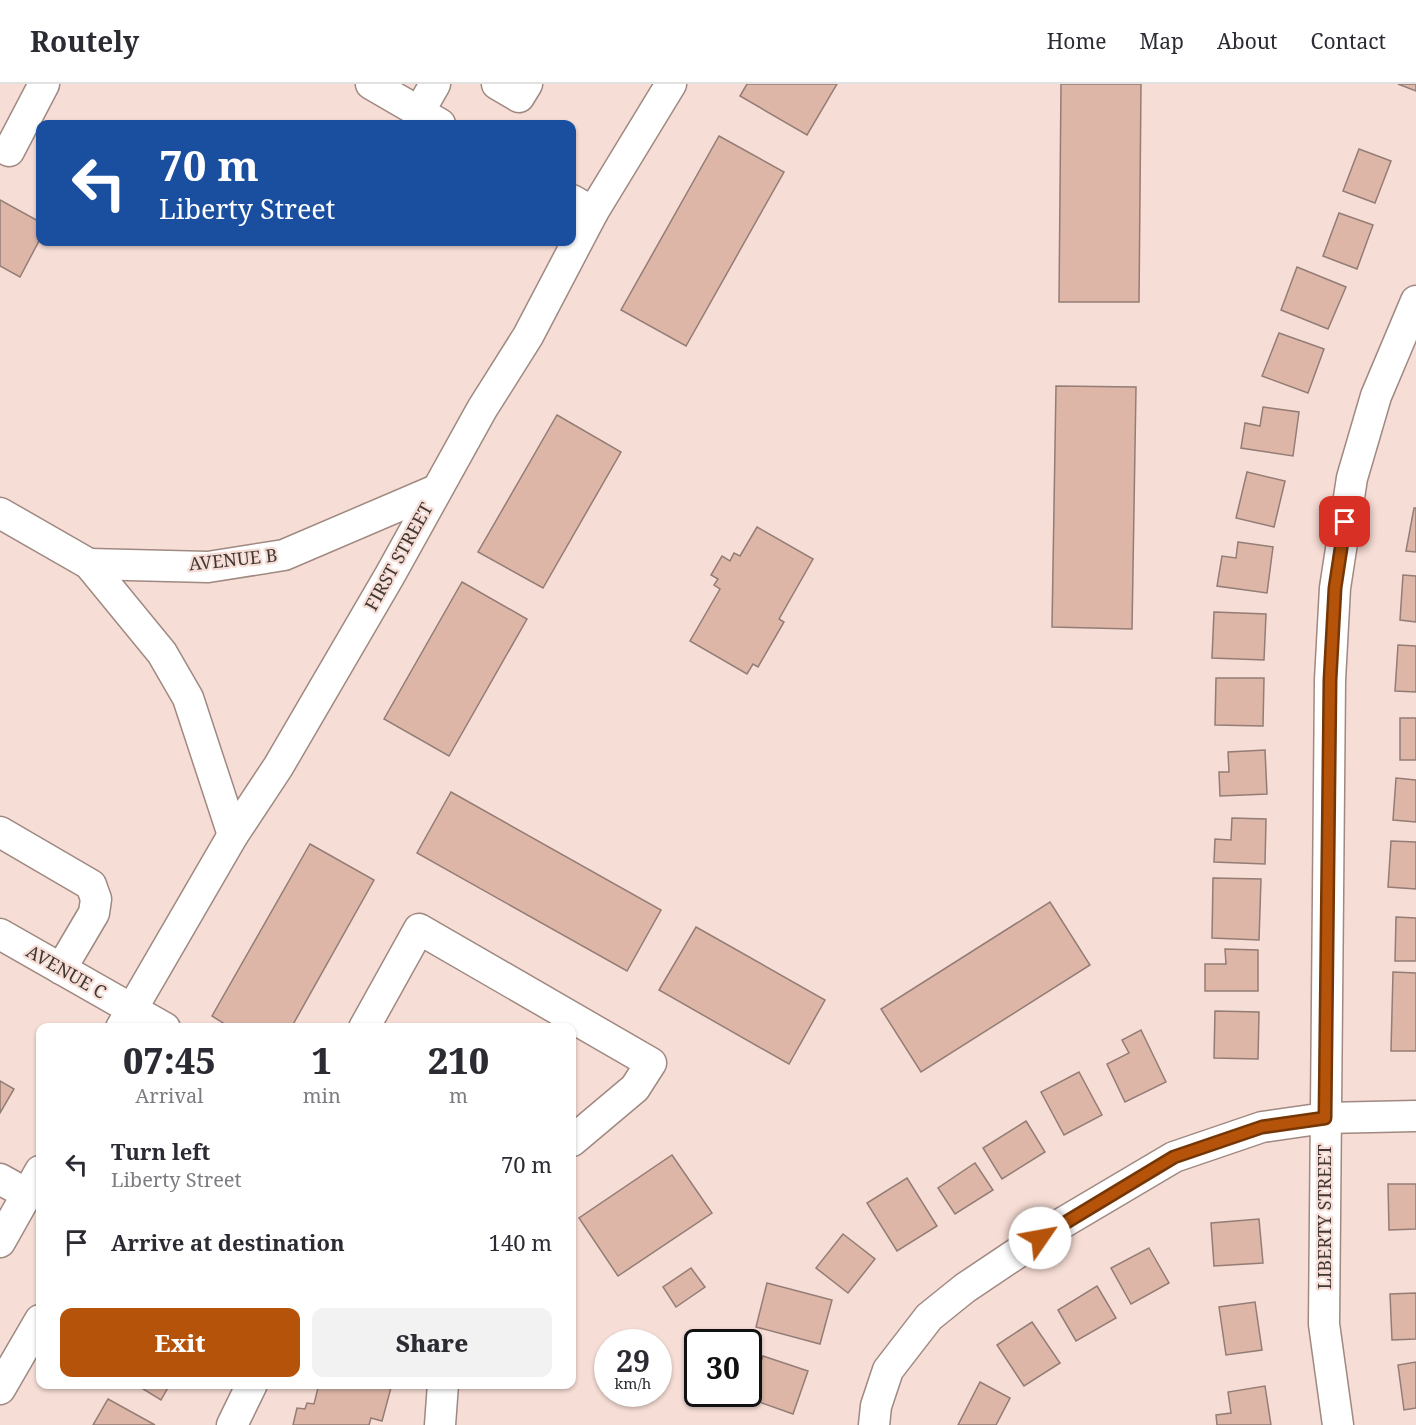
<!DOCTYPE html>
<html lang="en">
<head>
<meta charset="utf-8">
<style>
	body { margin:0; font-family:"Noto Serif",serif; background:#f2f2f3; color:#2b2b33; height:100vh; display:flex; flex-direction:column; font-size:22px; white-space:nowrap }
	* { box-sizing:border-box; margin:0 }
	p { font-size:20px; color:#7c7c81 }
	.icon { flex:none; width:33px; height:33px; fill:none; stroke:currentColor; stroke-width:2; stroke-linecap:round; stroke-linejoin:round }
	.map { position:relative; flex:1; overflow:hidden }
	.panel { position:absolute; left:36px; top:939px; width:540px; height:366px; display:flex; flex-direction:column; background:#fff; border-radius:12px; box-shadow:0 2px 4px #0004 }
	.panel>* { flex:none }
	.guide { position:absolute; left:36px; top:36px; width:540px; height:126px; border-radius:12px; box-shadow:0 2px 4px #0004; background:#1a4fa0; color:#fff; overflow:hidden }
	.speed { position:absolute; left:594px; top:1245px; display:flex; gap:12px; font-size:30px; font-weight:700; text-align:center }
	.speed>* { display:grid; place-content:center; width:78px; height:78px; border-radius:50%; background:#fff; box-shadow:0 2px 4px #0004; line-height:1 }
	.speed small { font-size:15px; font-weight:400 }
	.speed .limit { border:3px solid #111; border-radius:9px; background:#fff; color:#111 }
	.pin { position:absolute; display:grid; place-items:center; width:51px; height:51px; color:#fff; margin:-26px; border-radius:12px; box-shadow:0 3px 9px #0006 }
	.me { position:absolute; width:66px; margin:-33px; rotate:57deg; stroke-linejoin:round; filter:drop-shadow(0 0 4px #0008) }
	.turn { display:flex; align-items:center; gap:21px; height:126px; padding:0 24px; font-size:27px }
	.turn .icon { width:78px; height:78px; stroke-width:2.5 }
	.turn b { display:block; font-size:42px; line-height:51px }
	.eta { display:flex; justify-content:space-evenly; align-items:center; height:102px; text-align:center }
	.eta b { font-size:36px; font-weight:800; line-height:42px }
	.action { display:flex; gap:12px; margin-top:auto; padding:12px 24px }
	.action a { flex:1; height:69px; border-radius:12px; background:#b45309; color:#fff; font-size:24px; font-weight:800; line-height:69px; text-align:center }
	.action a+a { background:#f2f2f3; color:#2b2b33 }
	ul { padding:0; list-style:none }
	li { display:flex; align-items:center; gap:18px; height:78px; padding:0 24px }
	li div { flex:1 }
	li b { display:block; font-size:22px }
	li em { font-style:normal }
	header { display:flex; align-items:center; gap:36px; box-sizing:border-box; height:84px; padding:0 30px; background:#fff; border-bottom:2px solid #e1e1e2 }
	header strong { font-size:28px }
	nav { display:flex; gap:33px; margin-inline-start:auto; font-size:21px }
	.map>svg:first-child { display:block }
	.building { fill:#ddb6a8; stroke:#937d75; stroke-width:1.5 }
	.lines { fill:none; stroke-linecap:round; stroke-linejoin:round }
	.minor-casing { stroke:#9f8981; stroke-width:33 }
	.minor { stroke:#fff; stroke-width:30 }
	.route-casing { stroke:#753606; stroke-width:15 }
	.route { stroke:#b45309; stroke-width:10 }
	.labels { text-anchor:middle; stroke-width:4.5; stroke-linejoin:round; paint-order:stroke }
	.street-label { font-size:18px; fill:#413834; stroke:#f6ddd5 }
</style>
</head>
<body>
<header>
<strong>Routely</strong>
<nav><a>Home</a><a>Map</a><a>About</a><a>Contact</a></nav>
</header>
<div class="map">
<svg width="1416" height="1341" viewBox="0 0 1416 1341">
	<rect width="100%" height="100%" fill="#f6ddd5"/>
	<g class="building">
		<polygon points="747,0 837,0 807,51 740,12"/>
		<polygon points="1061,0 1141,0 1139,218 1059,218"/>
		<polygon points="1398,0 1416,0 1416,7"/>
		<polygon points="719,52 784,88 686,262 621,226"/>
		<polygon points="1359,65 1391,77 1375,119 1343,107"/>
		<polygon points="0,116 40,138 40,155 20,193 0,182"/>
		<polygon points="1339,129 1373,141 1357,185 1323,172"/>
		<polygon points="1297,183 1346,203 1328,245 1281,226"/>
		<polygon points="1279,249 1324,265 1308,309 1262,292"/>
		<polygon points="1056,302 1136,303 1132,545 1052,543"/>
		<polygon points="1263,323 1299,328 1293,372 1241,364 1245,339 1260,342"/>
		<polygon points="557,331 621,368 543,504 478,468"/>
		<polygon points="1247,388 1285,397 1274,443 1236,434"/>
		<polygon points="1414,424 1416,424 1416,468 1406,467"/>
		<polygon points="757,443 813,475 779,535 784,538 758,583 753,580 747,590 690,557 720,505 714,501 718,495 711,491 722,472 730,477 734,469 740,472"/>
		<polygon points="1238,458 1273,463 1267,509 1217,502 1222,472 1236,474"/>
		<polygon points="1403,491 1416,492 1416,538 1400,536"/>
		<polygon points="462,498 527,535 449,672 384,635"/>
		<polygon points="1214,528 1266,530 1264,576 1212,574"/>
		<polygon points="1398,561 1416,562 1416,608 1395,607"/>
		<polygon points="1216,594 1264,594 1263,642 1215,641"/>
		<rect x="1400" y="634" width="16" height="42"/>
		<polygon points="1265,666 1267,710 1220,712 1219,688 1229,688 1228,668"/>
		<polygon points="1396,694 1416,696 1416,738 1393,736"/>
		<polygon points="451,708 661,826 627,887 417,769"/>
		<polygon points="1232,734 1266,735 1265,780 1214,778 1215,755 1231,756"/>
		<polygon points="1391,757 1416,758 1416,805 1388,803"/>
		<polygon points="310,760 374,796 291,944 231,944 212,932"/>
		<polygon points="1213,794 1261,795 1259,856 1212,854"/>
		<polygon points="1050,818 1090,881 921,988 881,925"/>
		<polygon points="1396,833 1416,834 1416,877 1395,877"/>
		<polygon points="696,843 825,916 789,980 659,906"/>
		<polygon points="1225,865 1258,866 1258,907 1205,907 1205,880 1226,880"/>
		<polygon points="1393,888 1416,889 1416,967 1391,967"/>
		<polygon points="1215,927 1259,928 1258,975 1214,974"/>
		<polygon points="1141,946 1166,998 1125,1018 1107,980 1129,969 1122,956"/>
		<polygon points="1079,988 1102,1031 1064,1051 1041,1008"/>
		<polygon points="0,997 14,1005 0,1029"/>
		<polygon points="1026,1037 1045,1068 1002,1095 983,1064"/>
		<polygon points="672,1071 712,1129 618,1192 579,1134"/>
		<polygon points="975,1079 993,1106 955,1130 938,1104"/>
		<polygon points="907,1094 937,1142 897,1167 867,1119"/>
		<polygon points="1388,1100 1416,1100 1416,1145 1389,1146"/>
		<polygon points="1259,1135 1263,1179 1214,1182 1211,1139"/>
		<polygon points="843,1150 875,1175 848,1209 816,1184"/>
		<polygon points="1149,1164 1169,1199 1131,1220 1111,1184"/>
		<polygon points="691,1184 705,1203 676,1223 663,1203"/>
		<polygon points="767,1199 832,1216 820,1260 756,1243"/>
		<polygon points="1097,1202 1116,1234 1076,1257 1058,1226"/>
		<polygon points="1416,1209 1416,1255 1392,1256 1390,1210"/>
		<polygon points="1255,1218 1262,1266 1226,1271 1219,1223"/>
		<polygon points="1032,1238 1060,1279 1024,1302 997,1261"/>
		<polygon points="763,1272 808,1287 793,1330 748,1314"/>
		<polygon points="1416,1278 1416,1324 1404,1326 1398,1281"/>
		<polygon points="980,1298 1010,1314 996,1341 958,1341"/>
		<polygon points="135,1300 170,1300 161,1316"/>
		<polygon points="319,1300 392,1300 382,1337 371,1334 369,1341 293,1341 297,1324 305,1325 307,1319 314,1320"/>
		<polygon points="1265,1302 1271,1341 1217,1341 1216,1331 1231,1329 1228,1308"/>
		<polygon points="108,1315 155,1341 93,1341"/>
	</g>
	<g class="lines">
		<defs>
			<g id="minor">
				<polyline points="371,0 440,40"/>
				<polyline points="497,0 519,13 527,0"/>
				<polyline points="419,28 435,0"/>
				<polyline points="9,67 44,0"/>
				<polyline points="572,116 593,128"/>
				<polyline points="0,429 89,480 162,569 188,614 233,751"/>
				<polyline points="89,480 208,483 284,471 436,406"/>
				<polyline points="0,748 91,801 96,815 94,829 61,885"/>
				<polyline points="0,850 165,944"/>
				<polyline points="121,944 233,751 278,683 390,491 482,325 528,252 593,128 671,0"/>
				<polyline points="364,944 419,845 651,979 635,1004 572,1057"/>
				<polyline points="0,1095 27,1110"/>
				<polyline points="0,1158 40,1087"/>
				<polyline points="0,1305 40,1236"/>
				<polyline points="232,1341 252,1300"/>
				<polyline points="440,1341 443,1300"/>
				<polyline points="874,1341 876,1322 888,1286 929,1233 965,1204 1059,1141 1174,1073 1262,1043 1325,1034 1416,1032"/>
				<polyline points="1338,1341 1324,1240 1330,596 1335,504 1352,394 1376,312 1416,217"/>
			</g>
		</defs>
		<use href="#minor" class="minor-casing"/>
		<use href="#minor" class="minor"/>
	</g>
	<g class="lines">
		<defs>
			<polyline id="route" points="1040,1154 1174,1073 1262,1043 1325,1034 1330,596 1335,504 1345,438"/>
		</defs>
		<use href="#route" class="route-casing"/>
		<use href="#route" class="route"/>
	</g>
	<g class="labels">
		<g class="street-label">
			<text transform="translate(399 473) rotate(-61)" y="6">FIRST STREET</text>
			<text transform="translate(233 476) rotate(-6)" y="6">AVENUE B</text>
			<text transform="translate(66 888) rotate(30)" y="6">AVENUE C</text>
			<text transform="translate(1325 1133) rotate(-90)" y="6">LIBERTY STREET</text>
		</g>
	</g>
</svg>
<div class="speed"><div>29<small>km/h</small></div><div class="limit">30</div></div>
<div class="pin" style="left:1345px;top:438px;background:#d93025"><svg class="icon" aria-label="arrive" viewBox="0 0 24 24"><path d="M6 21V4h12l-3 4 3 4H6"/></svg></div>
<svg class="me" style="left:1040px;top:1154px" viewBox="-20 -20 40 40"><circle r="19" fill="#fff"/><path d="M0-13L10 11 0 6-10 11z" fill="#b45309"/></svg>
<div class="guide">
<div class="turn"><svg class="icon" aria-label="left" viewBox="0 0 24 24"><path d="M17 20v-9H6M10 6l-5 5 5 5"/></svg><div><b>70 m</b>Liberty Street</div></div>
</div>
<section class="panel">
<div class="eta">
<div><b>07:45</b><p>Arrival</p></div>
<div><b>1</b><p>min</p></div>
<div><b>210</b><p>m</p></div>
</div>
<ul>
<li><svg class="icon" aria-label="left" viewBox="0 0 24 24"><path d="M17 20v-9H6M10 6l-5 5 5 5"/></svg><div><b>Turn left</b><p>Liberty Street</p></div><em>70 m</em></li>
<li><svg class="icon" aria-label="arrive" viewBox="0 0 24 24"><path d="M6 21V4h12l-3 4 3 4H6"/></svg><div><b>Arrive at destination</b></div><em>140 m</em></li>
</ul>
<div class="action"><a>Exit</a><a>Share</a></div>
</section>
</div>
</body>
</html>
